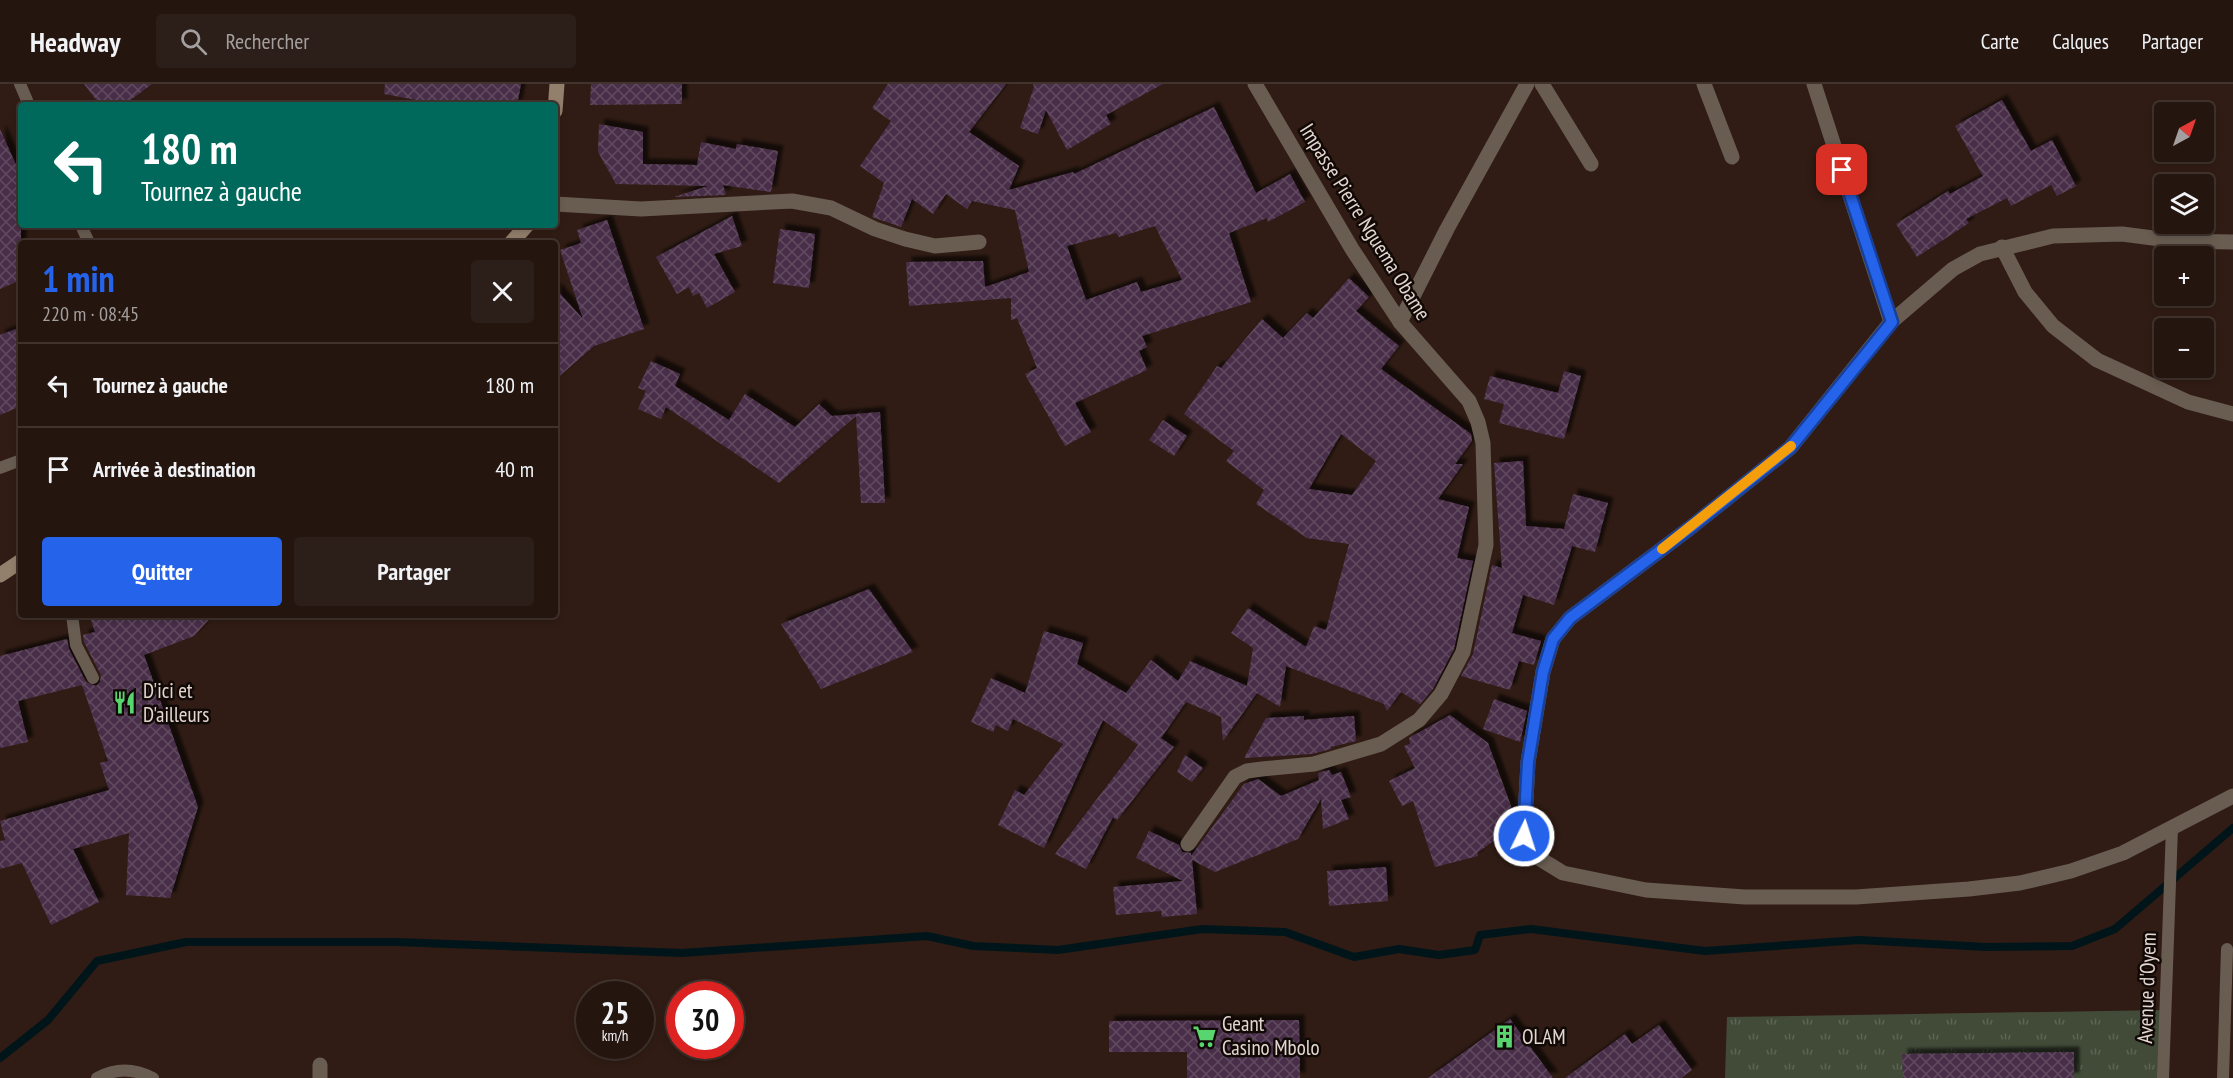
<!DOCTYPE html>
<html lang="fr">
<head>
<meta charset="utf-8">
<style>
	body { margin:0; font-family:"PT Sans Narrow",sans-serif; background:#2c1e18; color:#f1f3f6; height:100vh; display:flex; flex-direction:column; font-size:22px; white-space:nowrap }
	* { box-sizing:border-box; margin:0 }
	p { font-size:20px; color:#a39f9e }
	.icon { flex:none; width:33px; height:33px; fill:none; stroke:currentColor; stroke-width:2; stroke-linecap:round; stroke-linejoin:round }
	.map { position:relative; flex:1; overflow:hidden }
	.side { position:absolute; left:18px; top:156px; width:540px; height:378px; display:flex; flex-direction:column; background:#24150f; border-radius:6px; box-shadow:0 3px 9px #0003,0 0 0 2px #41342f }
	.side>* { flex:none }
	.guide { position:absolute; left:18px; top:18px; width:540px; height:126px; border-radius:6px; box-shadow:0 3px 9px #0003,0 0 0 2px #41342f; background:#00695c; color:#fff; overflow:hidden }
	.needle { width:39px; rotate:40deg }
	.fabs { position:absolute; left:2154px; top:18px; display:grid; gap:12px }
	.fabs a { display:grid; place-items:center; width:60px; height:60px; border-radius:6px; background:#24150f; box-shadow:0 3px 9px #0003,0 0 0 2px #41342f; font-size:30px }
	.speed { position:absolute; left:576px; top:897px; display:flex; gap:12px; font-size:30px; font-weight:700; text-align:center }
	.speed>* { display:grid; place-content:center; width:78px; height:78px; border-radius:50%; background:#24150f; box-shadow:0 3px 9px #0003,0 0 0 2px #41342f; line-height:1 }
	.speed small { font-size:15px; font-weight:400 }
	.speed .limit { border:9px solid #d22; background:#fff; color:#111 }
	.pin { position:absolute; display:grid; place-items:center; width:51px; height:51px; color:#fff; margin:-26px; border-radius:12px; box-shadow:0 3px 9px #0006 }
	.me { position:absolute; width:66px; margin:-33px; rotate:4deg; stroke-linejoin:round; filter:drop-shadow(0 0 4px #0008) }
	.turn { display:flex; align-items:center; gap:21px; height:126px; padding:0 24px; font-size:27px }
	.turn .icon { width:78px; height:78px; stroke-width:2.5 }
	.turn b { display:block; font-size:42px; line-height:51px }
	.round { display:grid; place-items:center; flex:none; width:63px; height:63px; border-radius:6px; background:#2c1e18 }
	.headline { display:flex; align-items:center; justify-content:space-between; height:102px; padding:0 24px }
	h1 { font-size:36px; font-weight:800; line-height:45px; color:#2563eb }
	.primary-button { display:flex; gap:12px; margin-top:auto; padding:12px 24px }
	.primary-button a { flex:1; height:69px; border-radius:6px; background:#2563eb; color:#fff; font-size:24px; font-weight:800; line-height:69px; text-align:center }
	.primary-button a+a { background:#2c1e18; color:#f1f3f6 }
	ul { padding:0; list-style:none }
	li { display:flex; align-items:center; gap:18px; height:84px; padding:0 24px; border-top:2px solid #41342f }
	li div { flex:1 }
	li b { display:block; font-size:22px }
	li em { font-style:normal }
	header { display:flex; align-items:center; gap:36px; box-sizing:border-box; height:84px; padding:0 30px; background:#24150f; border-bottom:2px solid #41342f }
	header strong { font-size:28px }
	nav { display:flex; gap:33px; margin-inline-start:auto; font-size:21px }
	.search { width:420px; height:54px; background:#2c1e18; display:flex; align-items:center; gap:15px; box-sizing:border-box; padding:0 21px; border-radius:6px; color:#a39f9e; font-size:22px }
	.map>svg:first-child { display:block }
	.grass { fill:url(#grass-tufts) }
	.lines { fill:none; stroke-linecap:round; stroke-linejoin:round }
	.stream { stroke:#00151a; stroke-width:8 }
	.building { fill:url(#building-cross-hatch); fill-rule:evenodd; filter:url(#shadow) }
	.lane { stroke:#695d51; stroke-width:12 }
	.street { stroke:#695d51; stroke-width:15 }
	.secondary { stroke:#927f6c; stroke-width:15 }
	.route-casing { stroke:#184099; stroke-width:15 }
	.route { stroke:#2563eb; stroke-width:10 }
	.slow { stroke:#f59e0b; stroke-width:10 }
	.labels { text-anchor:middle; stroke-width:5; stroke-linejoin:round; paint-order:stroke }
	.street-label { font-size:21px; fill:#e4d6d0; stroke:#110906 }
	.poi-label { font-size:21px; fill:#e4d6d0; stroke:#110906; text-anchor:start }
</style>
</head>
<body>
<header>
<strong>Headway</strong>
<div class="search"><svg class="icon" aria-label="search" viewBox="0 0 24 24"><circle cx="10" cy="10" r="6"/><path d="M15 15l6 6"/></svg>Rechercher</div>
<nav><a>Carte</a><a>Calques</a><a>Partager</a></nav>
</header>
<div class="map">
<svg width="2233" height="994" viewBox="0 0 2233 994">
	<defs>
		<pattern id="grass-tufts" width="24" height="20" patternUnits="userSpaceOnUse" patternTransform="scale(1.5)"><rect width="24" height="20" fill="#424b38"/><path d="M3 7l-1-3M5 7V3M7 7l1-3M15 17l-1-3M17 17v-4M19 17l1-3" fill="none" stroke="#5d6454"/></pattern>
		<pattern id="building-cross-hatch" width="8" height="8" patternUnits="userSpaceOnUse" patternTransform="scale(1.5)"><rect width="8" height="8" fill="#482f48"/><path d="M0 0l8 8M0 8l8-8" fill="none" stroke="#624c61"/></pattern>
		<filter id="shadow"><feDropShadow dx="5.5" dy="-5.5" stdDeviation="1.5" flood-color="#0009"/></filter>
	</defs>
	<rect width="100%" height="100%" fill="#301c14"/>
	<polygon class="grass" points="2166,926 2163,994 1725,994 1727,933"/>
	<g class="lines">
		<polyline class="stream" points="0,974 48,936 97,877 186,858 397,858 682,869 927,852 973,862 1058,866 1202,845 1285,848 1354,873 1399,865 1439,871 1475,866 1480,851 1531,845 1705,867 1859,856 1986,863 2072,862 2115,845 2233,744"/>
	</g>
	<g class="building">
		<polygon points="84,0 152,0 124,21 100,21"/>
		<polygon points="385,0 521,0 517,21 443,21 384,10"/>
		<polygon points="591,0 682,0 682,20 590,21"/>
		<path d="M888,0H1006L969,48L1019,82L1009,106L1073,88L1074,90L1214,23L1256,109L1290,90L1305,118L1268,138L1267,134L1229,149L1251,218L1142,252L1147,263L1139,267L1147,286L1075,319L1091,348L1065,362L1025,290L1037,284L1017,234L1011,236V214L909,222L906,178L983,177L985,203L1029,188L1015,126L972,117L967,125L946,110L933,130L912,115L901,143L872,133L884,99L860,82L891,37L872,24ZM1155,142L1182,196L1141,208L1137,198L1086,216L1067,162L1116,149L1119,153Z"/>
		<polygon points="1033,0 1163,0 1106,31 1111,40 1067,66 1046,26 1038,50 1020,44 1034,3"/>
		<polygon points="2002,16 2031,67 2052,56 2076,102 2057,112 2051,101 2011,122 2007,114 1966,135 1969,139 1917,173 1896,140 1948,107 1950,110 1983,92 1955,42"/>
		<polygon points="599,40 643,48 643,80 697,81 701,58 736,65 737,60 778,67 771,108 723,101 726,111 674,113 708,102 616,100 598,68"/>
		<polygon points="0,45 21,92 21,196 0,205"/>
		<polygon points="732,132 742,162 714,170 735,208 707,224 699,209 693,212 689,203 677,210 656,173"/>
		<polygon points="607,136 644,245 594,262 555,296 555,204 583,235 560,166 581,159 577,146"/>
		<polygon points="780,145 815,150 809,204 773,199"/>
		<path d="M1349,194L1369,213L1356,227L1399,262L1381,285L1471,350L1472,357L1455,380H1463L1438,415L1469,423L1457,474L1473,477L1454,565L1433,605L1420,620L1401,608L1387,627L1384,620L1286,582L1280,623L1257,609L1223,657L1221,633L1186,618L1161,654L1174,663L1117,736L1113,733L1086,785L1055,770L1138,661L1103,636L1044,764L998,741L1015,706L1024,711L1063,660L1013,635L1008,647L996,641L993,648L971,638L991,594L1025,609L1044,547L1083,559L1077,580L1126,609L1151,576L1178,597L1190,577L1247,602L1253,564L1231,549L1248,524L1306,563L1314,542L1326,546L1349,460L1307,454L1256,420L1264,406L1226,377L1234,367L1184,330L1217,282L1221,284L1262,235L1283,254L1307,229L1313,234ZM1341,350L1376,377L1352,411L1309,405Z"/>
		<polygon points="21,243 21,322 0,331 0,251"/>
		<polygon points="651,277 680,290 675,302 729,336 745,310 795,343 819,320 832,332 880,328 885,419 861,419 856,332 779,399 666,323 661,335 638,325 646,307 638,304"/>
		<polygon points="1564,287 1581,292 1564,355 1499,339 1504,320 1484,315 1490,292 1558,309"/>
		<polygon points="1163,336 1187,352 1174,372 1149,356"/>
		<polygon points="1523,377 1526,442 1564,445 1573,410 1608,419 1595,468 1572,462 1554,521 1523,511 1512,549 1541,557 1534,581 1519,577 1510,606 1461,592 1473,570 1492,481 1502,484 1494,379"/>
		<polygon points="869,505 913,568 821,605 781,540"/>
		<polygon points="89,531 213,531 194,552 144,571 198,723 170,814 126,811 129,749 73,765 99,818 51,841 22,779 0,785 0,757 5,756 0,737 109,706 100,679 108,677 82,601 18,617 28,658 0,664 0,572 67,555 69,565 86,598 96,602 100,598 101,591 84,558 83,551 95,548"/>
		<polygon points="1494,615 1527,627 1520,658 1483,645"/>
		<polygon points="1450,631 1488,659 1515,733 1501,739 1502,751 1477,769 1478,772 1435,783 1413,717 1402,722 1389,697 1415,684 1404,662 1410,660 1409,654"/>
		<polygon points="1304,632 1304,636 1354,632 1356,657 1331,663 1331,665 1312,670 1244,674 1266,634"/>
		<polygon points="1185,671 1203,684 1192,698 1177,688"/>
		<polygon points="1329,686 1332,691 1341,688 1351,713 1341,716 1349,735 1323,745 1321,715 1298,755 1215,788 1192,776 1197,830 1162,833 1161,827 1116,831 1113,803 1183,797 1136,774 1149,747 1179,761 1182,768 1191,769 1191,772 1244,700 1258,695 1281,712 1319,696 1318,689"/>
		<polygon points="1386,783 1388,817 1329,822 1327,787"/>
		<polygon points="1510,935 1553,994 1428,994"/>
		<polygon points="1299,936 1300,994 1187,994 1187,968 1109,968 1109,937"/>
		<polygon points="1659,941 1692,986 1681,994 1565,994 1625,950 1632,960"/>
		<polygon points="2074,968 2074,994 1903,994 1902,970"/>
	</g>
	<g class="lines">
		<g class="lane">
			<polyline points="20,0 29,21"/>
			<polyline points="81,141 89,159"/>
			<polyline points="0,384 21,376"/>
			<polyline points="72,531 76,561 93,594"/>
			<path d="M97,994C116,984 133,984 153,994"/>
			<polyline points="2163,994 2172,743"/>
			<polyline points="2223,994 2227,865"/>
		</g>
		<g class="street">
			<polyline points="1542,0 1591,80"/>
			<polyline points="1704,0 1732,73"/>
			<polyline points="1814,0 1891,238"/>
			<polyline points="555,120 641,125 792,117 831,124 875,145 905,155 935,162 979,158"/>
			<polyline points="2233,158 2176,157 2122,150 2053,152 1980,170 1953,185 1891,238 1790,364 1690,444 1570,534 1553,555 1543,588 1528,678 1524,752 1537,773 1563,789 1646,806 1745,813 1856,813 1969,805 2020,799 2071,787 2123,769 2233,712"/>
			<polyline points="2002,163 2025,208 2053,242 2097,276 2188,318 2233,330"/>
			<polyline points="1400,238 1447,145 1527,0"/>
			<polyline points="1188,760 1235,693 1247,687 1262,685 1314,680 1381,660 1419,636 1441,610 1463,568 1486,461 1483,359 1478,338 1469,317 1400,238 1352,165 1255,0"/>
			<polyline points="320,981 320,994"/>
		</g>
		<g class="secondary">
			<polyline points="555,27 557,0"/>
			<polyline points="511,159 527,141"/>
			<polyline points="0,491 21,477"/>
		</g>
	</g>
	<g class="lines">
		<defs>
			<polyline id="route" points="1524,752 1528,678 1543,588 1553,555 1570,534 1690,444 1790,364 1892,238 1842,86"/>
		</defs>
		<use href="#route" class="route-casing"/>
		<use href="#route" class="route"/>
		<polyline class="slow" points="1662,465 1791,362"/>
	</g>
	<defs>
		<symbol id="restaurant-bare" viewBox="-9 -9 18 18"><path d="M-5-6h1v4h1v-4h1v4h1v-4h1v5L-1.5 .5V6h-2V.5L-5-1ZM5-6V6H3V1.5H1.5Q1.5-4 5-6Z" fill="#59d56f" stroke="#110906" stroke-width="2.5" paint-order="stroke"/></symbol>
		<symbol id="supermarket-bare" viewBox="-9 -9 18 18"><path d="M-6-5.5h2.5l.6 2H6L4.5 2H-2.5L-4.4-4H-6ZM-1.5 3.2a1.3 1.3 0 1 0 .1 0ZM3 3.2a1.3 1.3 0 1 0 .1 0Z" fill="#59d56f" stroke="#110906" stroke-width="2.5" paint-order="stroke"/></symbol>
		<symbol id="building-bare" viewBox="-9 -9 18 18"><path d="M-4-6H4V6H1V3H-1V6H-4ZM-2.5-4.3h1.7v1.8h-1.7ZM.8-4.3h1.7v1.8H.8ZM-2.5-1h1.7V.8h-1.7ZM.8-1h1.7V.8H.8Z" fill="#59d56f" stroke="#110906" stroke-width="2.5" paint-order="stroke"/></symbol>
	</defs>
	<g fill-rule="evenodd">
		<use href="#restaurant-bare" x="108" y="602" width="33" height="33"/>
		<use href="#supermarket-bare" x="1188" y="936" width="33" height="33"/>
		<use href="#building-bare" x="1488" y="936" width="33" height="33"/>
	</g>
	<g class="labels">
		<g class="street-label">
			<text transform="translate(1365 138) rotate(58)" y="7">Impasse Pierre Nguema Obame</text>
			<text transform="translate(2147 904) rotate(-88)" y="7">Avenue d'Oyem</text>
		</g>
		<g class="poi-label">
			<text x="143" y="614">D'ici et<tspan x="143" dy="24">D'ailleurs</tspan></text>
			<text x="1222" y="947">Geant<tspan x="1222" dy="24">Casino Mbolo</tspan></text>
			<text x="1522" y="960">OLAM</text>
		</g>
	</g>
</svg>
<div class="fabs">
<a><svg class="needle" viewBox="-14 -14 28 28"><path d="M0-13l5 13h-10z" fill="#e53935"/><path d="M0 13l5-13h-10z" fill="#a39f9e"/></svg></a>
<a><svg class="icon" aria-label="layers" viewBox="0 0 24 24"><path d="M12 4l9 5-9 5-9-5zM3 14l9 5 9-5"/></svg></a>
<a>+</a>
<a>−</a>
</div>
<div class="speed"><div>25<small>km/h</small></div><div class="limit">30</div></div>
<div class="pin" style="left:1842px;top:86px;background:#d93025"><svg class="icon" aria-label="arrive" viewBox="0 0 24 24"><path d="M6 21V4h12l-3 4 3 4H6"/></svg></div>
<svg class="me" style="left:1524px;top:752px" viewBox="-20 -20 40 40"><circle r="17" fill="#2563eb" stroke="#fff" stroke-width="3"/><path d="M0-11L8 9 0 5-8 9z" fill="#fff"/></svg>
<div class="guide">
<div class="turn"><svg class="icon" aria-label="left" viewBox="0 0 24 24"><path d="M17 20v-9H6M10 6l-5 5 5 5"/></svg><div><b>180 m</b>Tournez à gauche</div></div>
</div>
<section class="side">
<div class="headline"><div><h1>1 min</h1><p>220 m · 08:45</p></div><a class="round"><svg class="icon" aria-label="close" viewBox="0 0 24 24"><path d="M6 6l12 12M18 6L6 18"/></svg></a></div>
<ul>
<li><svg class="icon" aria-label="left" viewBox="0 0 24 24"><path d="M17 20v-9H6M10 6l-5 5 5 5"/></svg><div><b>Tournez à gauche</b></div><em>180 m</em></li>
<li><svg class="icon" aria-label="arrive" viewBox="0 0 24 24"><path d="M6 21V4h12l-3 4 3 4H6"/></svg><div><b>Arrivée à destination</b></div><em>40 m</em></li>
</ul>
<div class="primary-button"><a>Quitter</a><a>Partager</a></div>
</section>
</div>
</body>
</html>
